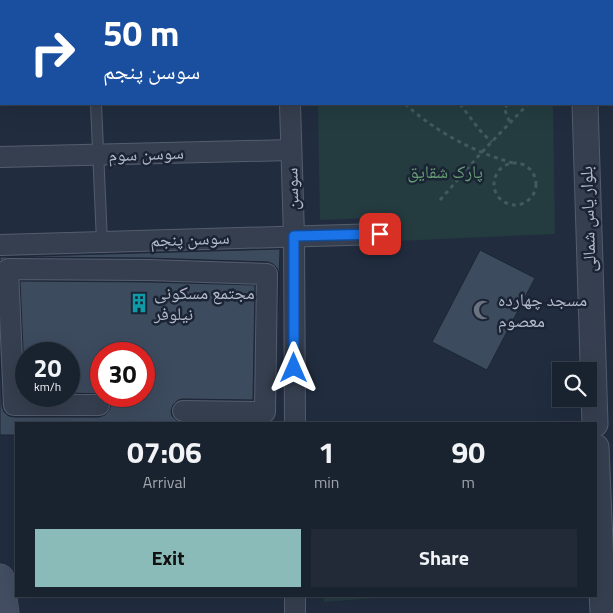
<!DOCTYPE html>
<html lang="en">
<head>
<meta charset="utf-8">
<style>
	body { margin:0; font-family:"Titillium Web","Noto Naskh Arabic",sans-serif; background:#222a37; color:#f1f3f6; height:100vh; display:flex; flex-direction:column; font-size:19px; white-space:nowrap }
	* { box-sizing:border-box; margin:0 }
	p { font-size:16px; color:#9fa4aa }
	.icon { flex:none; width:28px; height:28px; fill:none; stroke:currentColor; stroke-width:2; stroke-linecap:round; stroke-linejoin:round }
	.map { position:relative; flex:1; overflow:hidden }
	.drawer { position:absolute; left:15px; top:422px; width:582px; height:175px; display:flex; flex-direction:column; background:#19222f; border-radius:0px; box-shadow:0 5px 20px #0002,0 0 0 1px #373f4b }
	.drawer>* { flex:none }
	.top-card { position:absolute; left:0px; top:0px; width:614px; height:105px; box-shadow:0 5px 20px #0002,0 0 0 1px #373f4b; background:#1a4fa0; color:#fff; overflow:hidden }
	.tools { position:absolute; left:552px; top:362px; display:grid; gap:10px }
	.tools a { display:grid; place-items:center; width:45px; height:45px; border-radius:0px; background:#19222f; box-shadow:0 5px 20px #0002,0 0 0 1px #373f4b; font-size:25px }
	.speed { position:absolute; left:15px; top:342px; display:flex; gap:10px; font-size:25px; font-weight:700; text-align:center }
	.speed>* { display:grid; place-content:center; width:65px; height:65px; border-radius:50%; background:#19222f; box-shadow:0 5px 20px #0002,0 0 0 1px #373f4b; line-height:1 }
	.speed small { font-size:12px; font-weight:400 }
	.speed .limit { border:8px solid #d22; background:#fff; color:#111 }
	.pin { position:absolute; display:grid; place-items:center; width:42px; height:42px; color:#fff; margin:-21px; border-radius:10px; box-shadow:0 2px 8px #0006 }
	.me { position:absolute; width:55px; margin:-28px; rotate:0deg; stroke-linejoin:round; filter:drop-shadow(0 0 4px #0008) }
	.turn { display:flex; align-items:center; gap:18px; height:105px; padding:0 20px; font-size:22px }
	.turn .icon { width:65px; height:65px; stroke-width:2.5 }
	.turn b { display:block; font-size:35px; line-height:42px }
	.eta { display:flex; justify-content:space-evenly; align-items:center; height:85px; text-align:center }
	.eta b { font-size:30px; font-weight:700; line-height:35px }
	.button { display:flex; gap:10px; margin-top:auto; padding:10px 20px }
	.button a { flex:1; height:58px; border-radius:0px; background:#8bbbb9; color:#111; font-size:20px; font-weight:700; line-height:58px; text-align:center }
	.button a+a { background:#222a37; color:#f1f3f6 }
	.map>svg:first-child { display:block }
	.green { fill:#243c40 }
	.building { fill:#3d4b5f; stroke:#1d2636 }
	.lines { fill:none; stroke-linecap:round; stroke-linejoin:round }
	.service-casing { stroke:#545d6d; stroke-width:12 }
	.minor-casing { stroke:#545d6d; stroke-width:22 }
	.tertiary-casing { stroke:#545d6d; stroke-width:27 }
	.secondary-casing { stroke:#545d6d; stroke-width:29 }
	.path { stroke:#42595d; stroke-width:3; stroke-dasharray:4 4; stroke-linecap:butt }
	.service { stroke:#363f4f; stroke-width:10 }
	.minor { stroke:#363f4f; stroke-width:20 }
	.tertiary { stroke:#363f4f; stroke-width:25 }
	.secondary { stroke:#434e63; stroke-width:28 }
	.route-casing { stroke:#114b97; stroke-width:12 }
	.route { stroke:#1a73e8; stroke-width:9 }
	.labels { text-anchor:middle; stroke-width:5; stroke-linejoin:round; paint-order:stroke }
	.street-label { font-size:18px; fill:#b2baca; stroke:#1b2434 }
	.park-label { font-size:18px; fill:#669d75; stroke:#1b2434 }
	.poi-label { font-size:18px; fill:#b2baca; stroke:#1b2434; text-anchor:start }
</style>
</head>
<body>
<div class="map">
<svg width="613" height="613" viewBox="0 0 613 613">
	<rect width="100%" height="100%" fill="#212d3f"/>
	<g class="green">
		<rect x="316" y="0" width="237" height="1"/>
		<polygon points="318,104 553,104 555,234 395,241 393,217 320,220"/>
		<polygon points="323,596 403,596 324,602"/>
	</g>
	<g class="building">
		<polygon points="280,249 278,310 279,274 277,268 273,264 268,262 148,258 8,257 0,261 0,257"/>
		<polygon points="480,250 535,278 487,370 432,342"/>
		<polygon points="20,281 148,282 255,285 253,400 183,399 178,400 173,405 171,411 172,416 177,421 183,423 255,424 16,424 16,435 0,435 0,357 2,406 4,412 9,416 14,417 99,417 105,415 109,410 111,405 107,396 144,396 144,354 101,354 101,394 69,393 69,354 26,354 25,393"/>
	</g>
	<g class="lines">
		<defs>
			<polyline id="service" points="96,104 102,242"/>
			<g id="minor">
				<polyline points="286,0 286,1"/>
				<polyline points="65,1 105,0"/>
				<polyline points="0,3 1,3"/>
				<polyline points="290,104 294,236 295,424"/>
				<polyline points="0,157 291,150"/>
				<polyline points="0,245 380,234"/>
				<polyline points="99,405 14,405 8,269 148,270 267,274 265,412 183,411"/>
				<polyline points="295,596 295,613"/>
			</g>
			<g id="tertiary">
				<polyline points="582,0 582,1"/>
				<polyline points="585,104 595,424"/>
				<polyline points="596,447 603,613"/>
			</g>
			<polyline id="secondary" points="0,578 5,613"/>
		</defs>
		<use href="#service" class="service-casing"/>
		<use href="#minor" class="minor-casing"/>
		<use href="#tertiary" class="tertiary-casing"/>
		<use href="#secondary" class="secondary-casing"/>
		<g class="path">
			<polyline points="417,0 417,1"/>
			<polyline points="372,1 372,0"/>
			<polyline points="456,1 459,1"/>
			<path d="M405,104C435,131 473,152 513,163"/>
			<polyline points="460,104 482,133 492,142"/>
			<polyline points="508,104 504,108 510,123"/>
			<circle cx="515" cy="184" r="21"/>
			<polyline points="440,200 482,152 528,104"/>
		</g>
		<use href="#service" class="service"/>
		<use href="#minor" class="minor"/>
		<use href="#tertiary" class="tertiary"/>
		<use href="#secondary" class="secondary"/>
	</g>
	<g class="lines">
		<defs>
			<polyline id="route" points="294,368 294,236 380,234"/>
		</defs>
		<use href="#route" class="route-casing"/>
		<use href="#route" class="route"/>
	</g>
	<defs>
		<symbol id="building-bare" viewBox="-9 -9 18 18"><path d="M-4-6H4V6H1V3H-1V6H-4ZM-2.5-4.3h1.7v1.8h-1.7ZM.8-4.3h1.7v1.8H.8ZM-2.5-1h1.7V.8h-1.7ZM.8-1h1.7V.8H.8Z" fill="#0f9aa8" stroke="#1b2434" stroke-width="2.5" paint-order="stroke"/></symbol>
		<symbol id="mosque-bare" viewBox="-9 -9 18 18"><path d="M3.5-4.9A6 6 0 1 0 3.5 4.9A5 5 0 1 1 3.5-4.9Z" fill="#6b7280" stroke="#1b2434" stroke-width="2.5" paint-order="stroke"/></symbol>
	</defs>
	<g fill-rule="evenodd">
		<use href="#building-bare" x="125" y="289" width="28" height="28"/>
		<use href="#mosque-bare" x="469" y="296" width="28" height="28"/>
	</g>
	<g class="labels">
		<g class="street-label">
			<text transform="translate(146 154) rotate(-2)" y="6">سوسن سوم</text>
			<text transform="translate(292 189) rotate(-92)" y="6">سوسن</text>
			<text transform="translate(588 219) rotate(-92)" y="6">بلوار یاس شمالی</text>
			<text transform="translate(190 239) rotate(-2)" y="6">سوسن پنجم</text>
		</g>
		<g class="park-label">
			<text x="445" y="178">پارک شقایق</text>
		</g>
		<g class="poi-label">
			<text x="154" y="299">مجتمع مسکونی<tspan x="154" dy="21">نیلوفر</tspan></text>
			<text x="498" y="306">مسجد چهارده<tspan x="498" dy="21">معصوم</tspan></text>
		</g>
	</g>
</svg>
<div class="tools">
<a><svg class="icon" aria-label="search" viewBox="0 0 24 24"><circle cx="10" cy="10" r="6"/><path d="M15 15l6 6"/></svg></a>
</div>
<div class="speed"><div>20<small>km/h</small></div><div class="limit">30</div></div>
<div class="pin" style="left:380px;top:234px;background:#d93025"><svg class="icon" aria-label="arrive" viewBox="0 0 24 24"><path d="M6 21V4h12l-3 4 3 4H6"/></svg></div>
<svg class="me" style="left:294px;top:368px" viewBox="-20 -20 40 40"><path d="M0-17L14 15 0 8-14 15z" fill="#1a73e8" stroke="#fff" stroke-width="4"/></svg>
<div class="top-card">
<div class="turn"><svg class="icon" aria-label="right" viewBox="0 0 24 24"><path d="M7 20v-9h11M14 6l5 5-5 5"/></svg><div><b>50 m</b>سوسن پنجم</div></div>
</div>
<section class="drawer">
<div class="eta">
<div><b>07:06</b><p>Arrival</p></div>
<div><b>1</b><p>min</p></div>
<div><b>90</b><p>m</p></div>
</div>
<div class="button"><a>Exit</a><a>Share</a></div>
</section>
</div>
</body>
</html>
